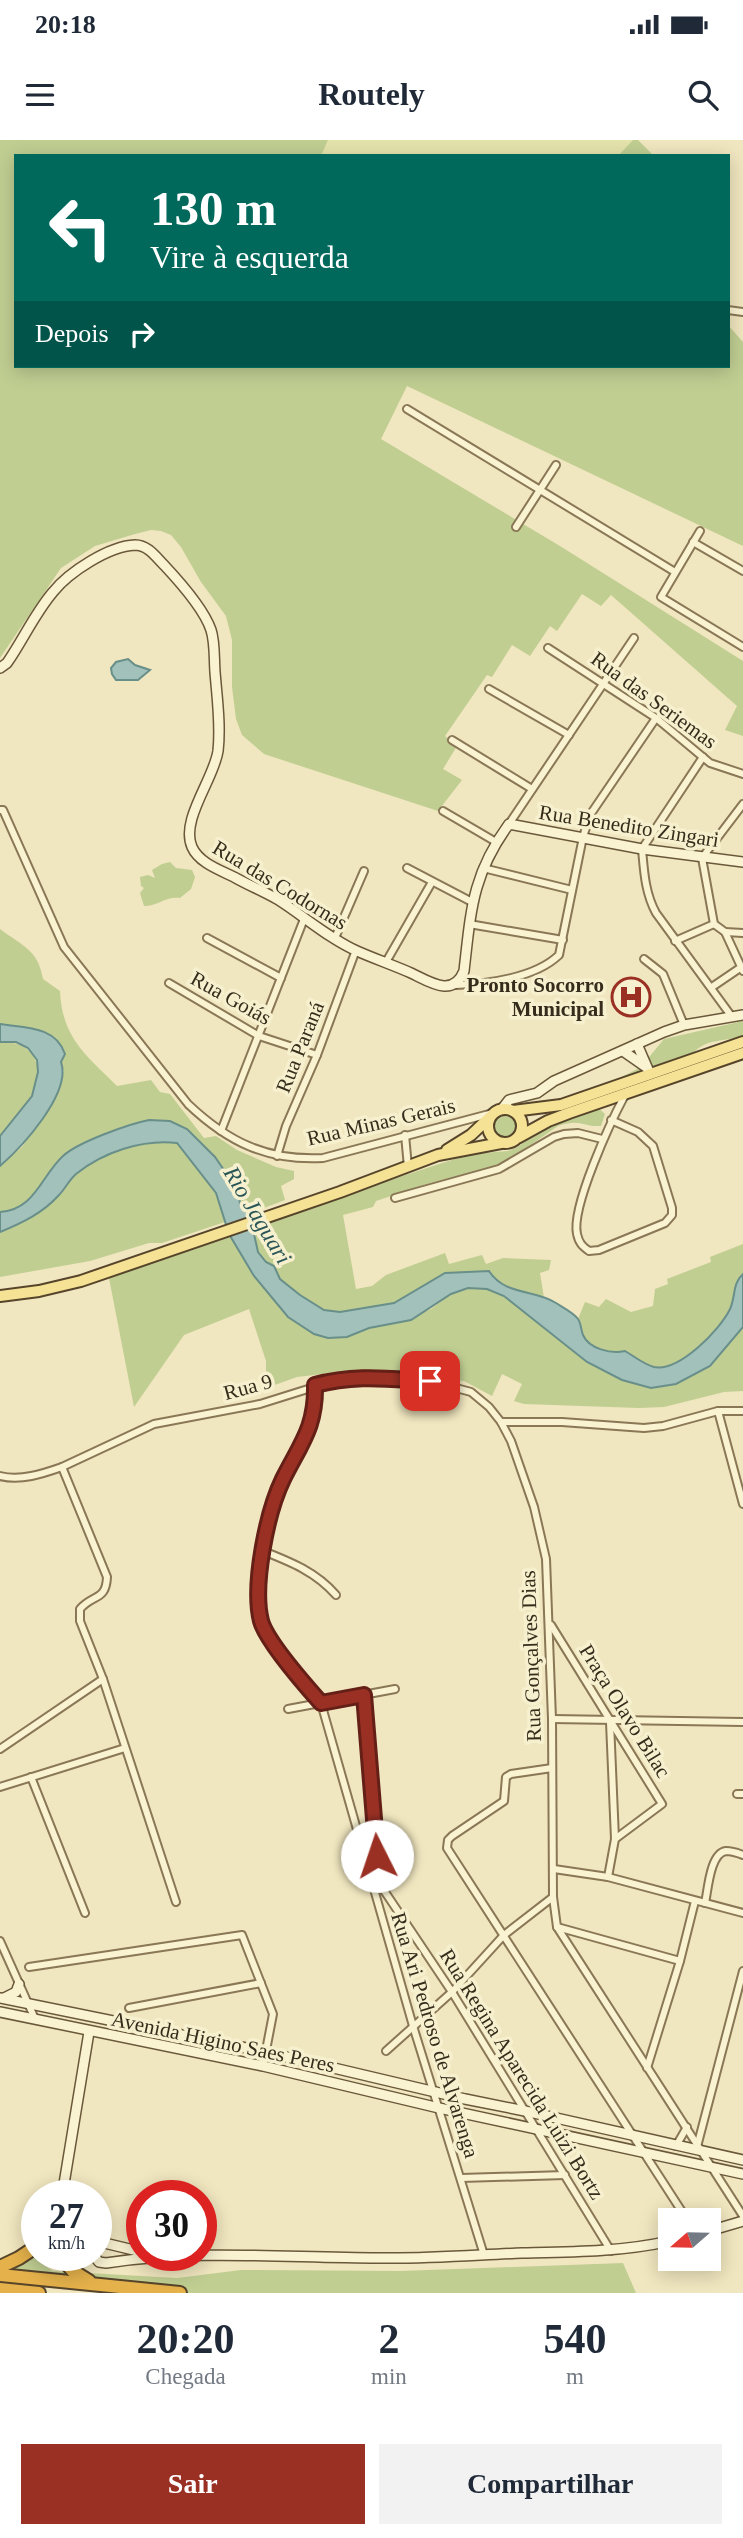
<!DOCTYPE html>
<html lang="pt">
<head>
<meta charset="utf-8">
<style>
	body { margin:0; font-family:"Times New Roman",serif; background:#f2f2f3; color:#1f2937; height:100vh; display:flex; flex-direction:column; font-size:26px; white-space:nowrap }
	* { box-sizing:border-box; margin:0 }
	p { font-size:23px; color:#747a83 }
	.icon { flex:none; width:38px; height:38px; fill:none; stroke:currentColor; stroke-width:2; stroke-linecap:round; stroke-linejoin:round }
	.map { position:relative; height:2153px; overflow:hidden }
	.side { display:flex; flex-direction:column; background:#fff; flex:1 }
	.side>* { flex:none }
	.hud { position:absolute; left:14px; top:14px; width:716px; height:214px; border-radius:0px; box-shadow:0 4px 18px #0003; background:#00695c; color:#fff; overflow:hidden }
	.needle { width:46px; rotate:250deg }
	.tools { position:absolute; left:658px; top:2068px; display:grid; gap:14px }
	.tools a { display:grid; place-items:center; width:63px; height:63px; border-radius:0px; background:#fff; box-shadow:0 4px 18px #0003; font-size:35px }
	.speed { position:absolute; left:21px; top:2040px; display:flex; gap:14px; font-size:35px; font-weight:700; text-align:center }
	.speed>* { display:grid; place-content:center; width:91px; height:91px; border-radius:50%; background:#fff; box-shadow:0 4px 18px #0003; line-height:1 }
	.speed small { font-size:18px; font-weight:400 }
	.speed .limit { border:10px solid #d22; background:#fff; color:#111 }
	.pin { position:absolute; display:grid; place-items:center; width:60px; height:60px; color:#fff; margin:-30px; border-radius:14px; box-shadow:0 4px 10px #0006 }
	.me { position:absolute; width:77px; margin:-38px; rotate:356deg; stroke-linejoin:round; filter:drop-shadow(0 0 5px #0008) }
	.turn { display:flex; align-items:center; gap:24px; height:147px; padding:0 21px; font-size:32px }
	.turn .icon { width:91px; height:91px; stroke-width:2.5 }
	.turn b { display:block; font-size:49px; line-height:60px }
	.then { display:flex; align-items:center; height:66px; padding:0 21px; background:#0003; gap:14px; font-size:26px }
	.eta { display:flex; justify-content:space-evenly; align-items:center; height:119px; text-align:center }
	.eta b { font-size:42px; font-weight:600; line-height:49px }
	.action { display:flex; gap:14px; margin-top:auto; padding:14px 21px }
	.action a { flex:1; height:80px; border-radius:0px; background:#9a3024; color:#fff; font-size:28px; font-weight:600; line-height:80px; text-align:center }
	.action a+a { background:#f2f2f3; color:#1f2937 }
	.status { display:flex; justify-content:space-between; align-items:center; height:49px; padding:0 35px; background:#fff; direction:ltr }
	.status svg { height:19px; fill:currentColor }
	header { display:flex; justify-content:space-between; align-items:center; height:91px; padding:0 21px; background:#fff; font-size:32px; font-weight:600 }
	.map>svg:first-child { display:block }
	.farmland { fill:#e5e3ac }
	.green { fill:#c0ce92 }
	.water { fill:#a2c1bb; stroke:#698f8a; stroke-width:2 }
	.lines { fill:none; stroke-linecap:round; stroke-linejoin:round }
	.street-casing { stroke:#897756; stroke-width:10 }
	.secondary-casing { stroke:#6a583a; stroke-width:12 }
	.primary-casing { stroke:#56442b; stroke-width:14 }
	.highway-casing { stroke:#56442b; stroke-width:16 }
	.street { stroke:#faf3d2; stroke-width:6 }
	.secondary { stroke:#faf3d2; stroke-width:9 }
	.primary { stroke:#f5e294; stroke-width:10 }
	.highway { stroke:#e4b14b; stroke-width:12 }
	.route-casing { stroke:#641f17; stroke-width:18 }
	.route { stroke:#9a3024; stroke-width:12 }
	.labels { text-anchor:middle; stroke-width:7; stroke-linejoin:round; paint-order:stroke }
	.street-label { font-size:21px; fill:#372c1c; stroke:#f7f0ce }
	.poi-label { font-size:21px; font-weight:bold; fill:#372c1c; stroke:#f7f0ce; text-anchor:end }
	.water-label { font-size:23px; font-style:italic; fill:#2a5658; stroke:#f7f0ce }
</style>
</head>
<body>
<div class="status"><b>20:18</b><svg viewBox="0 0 49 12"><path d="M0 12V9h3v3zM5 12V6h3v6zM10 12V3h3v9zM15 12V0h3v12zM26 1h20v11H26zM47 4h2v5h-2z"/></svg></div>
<header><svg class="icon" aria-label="menu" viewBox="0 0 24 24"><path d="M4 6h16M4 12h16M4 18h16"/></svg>Routely<svg class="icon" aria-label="search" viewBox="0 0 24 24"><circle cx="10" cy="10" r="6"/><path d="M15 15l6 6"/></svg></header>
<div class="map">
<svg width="743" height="2153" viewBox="0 0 743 2153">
	<rect width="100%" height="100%" fill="#f0e6bf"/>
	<polygon class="farmland" points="328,0 633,0 618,16 321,16"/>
	<g class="green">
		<polygon points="0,0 328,0 321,16 16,16 16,226 728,226 728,185 743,202 743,406 407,246 381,299 560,406 743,521 743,596 725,590 737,566 611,455 601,466 582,454 557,491 550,486 530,516 512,505 492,537 487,535 445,596 457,606 443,629 462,640 438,671 264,614 242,595 236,579 232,547 232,500 226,476 201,442 181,407 171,395 161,391 151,390 135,394 95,406 61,428 0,518"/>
		<polygon points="633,0 638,0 654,16 618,16"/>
		<path d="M170,722L176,728L192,730L195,737L191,749L180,758C166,756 158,766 144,766L140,753L144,748L141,746L140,737L148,735L155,738L152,730L162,724Z"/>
		<path d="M0,789C22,806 38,809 43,839L60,851C62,898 86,915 117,946L151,940L160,952L170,954L204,998L216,996L237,1010L276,1027L294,1031V1039L281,1046L285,1060L248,1074L240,1065L239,1052L149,980C129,984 78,1001 63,1016C41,1036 34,1070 0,1072V1026L23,1006L64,931L38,889L0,884Z"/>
		<path d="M743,881V896C725,902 707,898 693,913L612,942L641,927L664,899Z"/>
		<path d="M0,902C35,900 47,929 31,957C23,971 10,984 0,996Z"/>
		<path d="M597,967L605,974L601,986C583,987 580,978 558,986L503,1024L430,1043L376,1061L373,1067L343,1075L356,1149L372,1146L386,1135L445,1113L449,1124L482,1115L486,1124L503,1118L551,1120L549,1130L540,1133L544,1158C525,1154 500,1148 489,1131L445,1133L394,1163L340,1172L324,1170L300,1156L280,1139L274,1126L266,1122L258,1112L252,1085L470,1014L508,1011L518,1007L546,984Z"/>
		<circle cx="505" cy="987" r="11"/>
		<path d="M165,1001L177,1003L216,1053L225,1082L162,1103H149L90,1121L0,1137V1092C21,1084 45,1070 61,1054C66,1049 69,1041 74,1036C95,1015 137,1004 165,1001Z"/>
		<polygon points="229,1094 254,1136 288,1177 347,1197 369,1188 397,1183 431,1169 451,1154 469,1148 487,1149 504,1156 587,1222 622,1240 710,1226 743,1187 743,1251 724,1252 664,1267 639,1268 524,1264 514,1261 522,1244 502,1234 492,1256 464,1241 357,1230 297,1237 266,1248 266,1221 249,1169 184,1195 134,1267 109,1138"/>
		<path d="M743,1104V1134C732,1144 736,1156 730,1169C720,1190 679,1232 654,1227C643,1224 634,1216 625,1211L613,1214L593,1205L583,1198L578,1179L585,1162L599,1167L606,1159L631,1172L653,1166L655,1149L668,1144L667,1139L711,1122L710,1117Z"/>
		<polygon points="37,2108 37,2116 40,2116 44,2125 53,2131 177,2138 241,2130 401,2131 623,2123 636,2153 190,2153 17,2136 12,2130 13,2124"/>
	</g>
	<g class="water">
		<polygon points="128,519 135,525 150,530 138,540 116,540 112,534 111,528 116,522"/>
		<path d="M0,884C25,888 56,886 65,914L61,922C72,953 22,1007 0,1026V996L32,956L38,932L37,920L28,908L16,902H0Z"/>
		<path d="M149,980L170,981L187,989L215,1017L239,1052L240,1065L248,1074L252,1085L258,1112L266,1122L274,1126L280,1139L300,1155L324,1170L340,1172L394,1163L445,1133L489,1131C505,1156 535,1149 556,1163C562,1167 574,1173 578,1179C581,1183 581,1190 583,1195C589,1209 611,1214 625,1211C634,1216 643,1224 654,1227C679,1232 720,1190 730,1169C736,1156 732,1144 743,1134V1187L710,1226L676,1244L651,1248L622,1240L587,1222L504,1156L487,1149L468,1148L451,1154L411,1180L369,1188L347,1197L328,1198L314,1194L288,1177L254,1136L229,1094L216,1053L177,1003C143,999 103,1012 76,1034C69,1040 65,1049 59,1055C43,1073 22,1083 0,1092V1072C35,1070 41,1036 63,1016C78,1002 129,984 149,980Z"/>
	</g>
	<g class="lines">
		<defs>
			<g id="street">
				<polyline points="728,170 743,172"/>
				<polyline points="407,269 675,432"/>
				<polyline points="516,387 556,325"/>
				<polyline points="700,391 661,457 743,507"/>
				<polyline points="693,402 743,431"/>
				<polyline points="548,508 656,578 710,623 743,634"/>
				<polyline points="489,549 569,595"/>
				<polyline points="452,600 532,649"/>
				<path d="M703,617L642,709C644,731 645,753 656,773L732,877"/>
				<polyline points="743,664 702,718 714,784 725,792 743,831"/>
				<path d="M0,670H3L64,807L188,964C228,1002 267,1021 323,1018L493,973"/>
				<polyline points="443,671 496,702"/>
				<polyline points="509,684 634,498"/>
				<polyline points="407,728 472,762"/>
				<polyline points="483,728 572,750"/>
				<polyline points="469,784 563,800"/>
				<polyline points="725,792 743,793"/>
				<polyline points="207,798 281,838"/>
				<polyline points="335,798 364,731"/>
				<polyline points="675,801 714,784"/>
				<polyline points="644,819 663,834 684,885"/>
				<polyline points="386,822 432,742"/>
				<polyline points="169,843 259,896 317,915"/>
				<path d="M456,845C487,844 535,838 559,815L583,697L590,675L656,578"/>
				<polyline points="712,847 740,828"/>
				<path d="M611,980L638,992L653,1006L672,1068V1075L665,1083L599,1110L589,1111C582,1106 579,1103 577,1094C571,1067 611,981 625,955"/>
				<polyline points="221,991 304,779"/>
				<polyline points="405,995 408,1027"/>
				<polyline points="277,1016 286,986 317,915 356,810"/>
				<polyline points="395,1058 499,1029 554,997 564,994 578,993 602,999"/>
				<path d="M315,1245C316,1287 301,1303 283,1339C267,1371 252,1446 261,1481C267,1502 305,1545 321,1563L413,1886L484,2115"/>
				<polyline points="718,1271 743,1364"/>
				<polyline points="501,1282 562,1282 644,1288 663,1286 718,1271 743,1271"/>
				<path d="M62,1327L107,1437C106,1461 93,1454 80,1469V1481L103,1539L176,1762"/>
				<path d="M0,1336C21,1341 42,1334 62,1327L154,1284L260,1264L343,1238L430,1241L471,1252L489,1267L501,1282L511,1301L534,1367L546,1419L552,1579L553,1757L557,1787L743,2076"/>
				<path d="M263,1411C291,1422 316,1432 336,1455"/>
				<polyline points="551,1485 662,1664 615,1699"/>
				<polyline points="364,1555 377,1744"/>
				<polyline points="288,1569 395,1549"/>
				<polyline points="552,1579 743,1582"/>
				<polyline points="0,1609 103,1539"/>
				<polyline points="552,1628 511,1634 506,1637 504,1661 452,1696 448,1700 447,1708 688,2081"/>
				<polyline points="31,1637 85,1773"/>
				<polyline points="0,1647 125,1608"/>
				<polyline points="737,1654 743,1654"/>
				<polyline points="554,1729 608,1737 743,1773"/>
				<polyline points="608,1737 615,1699 610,1582"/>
				<polyline points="379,1743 452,1852 611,2111"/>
				<path d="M705,1763C708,1750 710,1713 726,1711C731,1711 738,1713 743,1715"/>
				<polyline points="557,1787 680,1821"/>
				<polyline points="0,1801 35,1879"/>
				<polyline points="29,1827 242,1795 273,1874 263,1926"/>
				<polyline points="129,1868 261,1843"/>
				<polyline points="386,1911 452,1852 504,1795 553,1757"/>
				<polyline points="647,1928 680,1821 695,1761"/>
				<polyline points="698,2003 743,1831"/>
				<polyline points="676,2006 687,1987"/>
				<polyline points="461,2038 565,2035"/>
			</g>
			<g id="secondary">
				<path d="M0,528L7,523C23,500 35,473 53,452C69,432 109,406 135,405C148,405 156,417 164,425C179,441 204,469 211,490C215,502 214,518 215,532C217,558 221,585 218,611C214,639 180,680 192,707C199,723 220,730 234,737C248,745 263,751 277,759C304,776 328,798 357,811C375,819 393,825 411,833C430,842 453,858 464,831C471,770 472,735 509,684L642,709L743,722"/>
				<polyline points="637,904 650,934"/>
				<polyline points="623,911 646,927"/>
				<polyline points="502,969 509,960 537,953 554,941 664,892 684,885 743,875"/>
				<polyline points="0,1858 266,1912 465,1959 525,1971 743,2020"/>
				<polyline points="4,1858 16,1852 19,1844"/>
				<polyline points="0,1872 263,1926 439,1968 743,2034"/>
				<polyline points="62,2056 89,1892"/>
				<polyline points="709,2091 743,2081"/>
				<polyline points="96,2101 142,2112"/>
				<path d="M94,2116L99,2122L106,2123C197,2109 287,2118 378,2118C426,2119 474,2115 522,2113C572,2112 621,2112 670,2101"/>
			</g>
			<g id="primary">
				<circle cx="505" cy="986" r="17"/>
				<polyline points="513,971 561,965 743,902"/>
				<polyline points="519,997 548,981 569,973 743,913"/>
				<polyline points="447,1010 471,995 489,978"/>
				<polyline points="0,1156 39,1151 81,1141 340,1052 438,1015 501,1003"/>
			</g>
			<g id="highway">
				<polyline points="60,2116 73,2131 89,2141"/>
				<polyline points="0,2127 19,2118 37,2106"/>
				<polyline points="0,2135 180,2153"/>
				<polyline points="0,2149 39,2153"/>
			</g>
		</defs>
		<use href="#street" class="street-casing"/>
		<use href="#secondary" class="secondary-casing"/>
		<use href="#primary" class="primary-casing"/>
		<use href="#highway" class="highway-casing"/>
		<use href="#street" class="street"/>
		<use href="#secondary" class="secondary"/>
		<use href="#primary" class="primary"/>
		<use href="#highway" class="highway"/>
	</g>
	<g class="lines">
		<defs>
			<path id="route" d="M377,1716L364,1555L321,1563C305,1545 267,1502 261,1481C252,1445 267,1372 283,1339C301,1303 316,1287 315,1245C356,1234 389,1239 430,1241"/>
		</defs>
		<use href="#route" class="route-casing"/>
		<use href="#route" class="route"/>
	</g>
	<defs>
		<symbol id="hospital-ring" viewBox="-11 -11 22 22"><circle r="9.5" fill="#f7f0ce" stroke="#9a3024" stroke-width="1.5"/><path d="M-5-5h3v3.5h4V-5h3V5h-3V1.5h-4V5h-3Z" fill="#9a3024"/></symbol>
	</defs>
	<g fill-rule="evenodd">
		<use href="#hospital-ring" x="609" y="835" width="44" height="44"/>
	</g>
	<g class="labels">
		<g class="street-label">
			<text transform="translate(654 560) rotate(36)" y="7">Rua das Seriemas</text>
			<text transform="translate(629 686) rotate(9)" y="7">Rua Benedito Zingari</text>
			<text transform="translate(280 745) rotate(31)" y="7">Rua das Codornas</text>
			<text transform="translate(231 858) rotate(29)" y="7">Rua Goiás</text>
			<text transform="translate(300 907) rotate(-68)" y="7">Rua Paraná</text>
			<text transform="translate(381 982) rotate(-13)" y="7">Rua Minas Gerais</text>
			<text transform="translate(248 1247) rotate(-15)" y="7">Rua 9</text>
			<text transform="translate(531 1516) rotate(-92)" y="7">Rua Gonçalves Dias</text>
			<text transform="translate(625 1571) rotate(58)" y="7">Praça Olavo Bilac</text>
			<text transform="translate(435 1895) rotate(73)" y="7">Rua Ari Pedroso de Alvarenga</text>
			<text transform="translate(223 1902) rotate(12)" y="7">Avenida Higino Saes Peres</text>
			<text transform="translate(522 1934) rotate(58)" y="7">Rua Regina Aparecida Luizi Bortz</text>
		</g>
		<g class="poi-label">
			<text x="604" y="852">Pronto Socorro<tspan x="604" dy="24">Municipal</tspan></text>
		</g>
		<g class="water-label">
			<text transform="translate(258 1075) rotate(59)" y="8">Rio Jaguari</text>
		</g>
	</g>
</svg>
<div class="tools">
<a><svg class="needle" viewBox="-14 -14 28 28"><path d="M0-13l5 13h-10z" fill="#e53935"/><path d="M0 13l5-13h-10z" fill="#747a83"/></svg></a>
</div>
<div class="speed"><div>27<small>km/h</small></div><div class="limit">30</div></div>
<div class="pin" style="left:430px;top:1241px;background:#d93025"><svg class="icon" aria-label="arrive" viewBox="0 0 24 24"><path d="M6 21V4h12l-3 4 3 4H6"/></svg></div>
<svg class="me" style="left:377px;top:1716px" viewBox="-20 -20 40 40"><circle r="19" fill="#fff"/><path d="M0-13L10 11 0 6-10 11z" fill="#9a3024"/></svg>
<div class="hud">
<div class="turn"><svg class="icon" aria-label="left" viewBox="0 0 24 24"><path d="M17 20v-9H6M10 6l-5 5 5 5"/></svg><div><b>130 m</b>Vire à esquerda</div></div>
<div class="then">Depois<svg class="icon" aria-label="right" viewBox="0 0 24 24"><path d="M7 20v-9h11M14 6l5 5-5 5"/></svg></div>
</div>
</div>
<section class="side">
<div class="eta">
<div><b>20:20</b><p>Chegada</p></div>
<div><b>2</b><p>min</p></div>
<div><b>540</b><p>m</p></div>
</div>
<div class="action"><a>Sair</a><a>Compartilhar</a></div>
</section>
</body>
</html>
